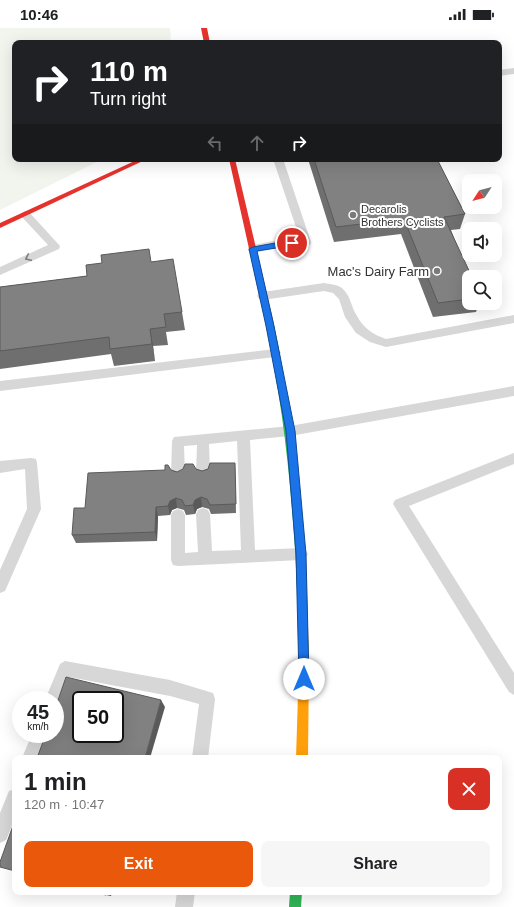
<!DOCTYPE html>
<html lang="en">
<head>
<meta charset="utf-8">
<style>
	body { margin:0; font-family:Arial,sans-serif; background:#f6f6f6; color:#202124; height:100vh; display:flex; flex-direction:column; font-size:15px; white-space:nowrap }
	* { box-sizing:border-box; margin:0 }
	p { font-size:13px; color:#757577 }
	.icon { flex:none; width:22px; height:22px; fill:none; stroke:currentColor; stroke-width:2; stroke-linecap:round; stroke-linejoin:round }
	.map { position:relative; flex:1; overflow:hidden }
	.side { position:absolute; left:12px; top:727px; width:490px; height:140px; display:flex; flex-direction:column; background:#fff; border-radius:8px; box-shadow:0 4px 16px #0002 }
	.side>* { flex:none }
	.top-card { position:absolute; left:12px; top:12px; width:490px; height:122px; border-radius:8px; box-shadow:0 4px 16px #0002; background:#202124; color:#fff; overflow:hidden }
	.needle { width:26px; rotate:234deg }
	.controls { position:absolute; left:462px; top:146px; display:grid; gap:8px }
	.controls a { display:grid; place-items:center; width:40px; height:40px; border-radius:8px; background:#fff; box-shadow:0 4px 16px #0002; font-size:20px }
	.speed { position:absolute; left:12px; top:663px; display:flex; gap:8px; font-size:20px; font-weight:700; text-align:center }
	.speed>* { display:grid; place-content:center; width:52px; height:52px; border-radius:50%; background:#fff; box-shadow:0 4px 16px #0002; line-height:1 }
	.speed small { font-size:10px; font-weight:400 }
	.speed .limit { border:2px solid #111; border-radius:6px; background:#fff; color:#111 }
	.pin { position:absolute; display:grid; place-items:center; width:34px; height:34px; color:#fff; margin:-17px; border:2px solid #fff; border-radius:50%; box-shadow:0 1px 4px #0007 }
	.me { position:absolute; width:44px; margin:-22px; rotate:0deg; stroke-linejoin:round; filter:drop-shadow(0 0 3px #0008) }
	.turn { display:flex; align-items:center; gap:14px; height:84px; padding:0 12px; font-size:18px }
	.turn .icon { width:52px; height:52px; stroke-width:2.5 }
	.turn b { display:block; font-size:28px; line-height:34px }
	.lanes { display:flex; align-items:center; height:38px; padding:0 12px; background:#0003; justify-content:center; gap:20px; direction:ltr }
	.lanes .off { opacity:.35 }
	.round { display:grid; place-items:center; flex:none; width:42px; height:42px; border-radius:8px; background:#f6f6f6 }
	.head { display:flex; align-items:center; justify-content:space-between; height:68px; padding:0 12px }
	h1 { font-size:24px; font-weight:800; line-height:30px }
	.action { display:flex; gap:8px; margin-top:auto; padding:8px 12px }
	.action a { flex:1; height:46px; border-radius:8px; background:#ea580c; color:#fff; font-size:16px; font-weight:800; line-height:46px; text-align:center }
	.action a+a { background:#f6f6f6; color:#202124 }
	.status { display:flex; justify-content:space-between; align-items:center; height:28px; padding:0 20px; background:#fff; direction:ltr }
	.status svg { height:11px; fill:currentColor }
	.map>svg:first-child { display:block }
	.green { fill:#f1f5ed }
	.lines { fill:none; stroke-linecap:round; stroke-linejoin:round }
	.lane { fill:#d7d7d7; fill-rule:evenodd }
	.fast { fill:#30b455; fill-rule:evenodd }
	.slow { fill:#ff9f0a; fill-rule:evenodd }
	.jam { fill:#e5322d; fill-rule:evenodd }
	.wall { fill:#6f6f6f }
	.shaded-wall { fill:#5a5a5a }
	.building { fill:#818181; stroke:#5a5a5a; fill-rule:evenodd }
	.oneway { stroke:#7d7d7d }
	.route { fill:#1a73e8; stroke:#114b97 }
	.poi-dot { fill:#7a7a7a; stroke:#fff; stroke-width:1.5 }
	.labels { text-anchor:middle; stroke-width:4; stroke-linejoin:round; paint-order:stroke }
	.far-poi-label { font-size:11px; fill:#333; stroke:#fff; text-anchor:start }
	.poi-label { font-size:13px; fill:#333; stroke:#fff; text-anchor:end }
</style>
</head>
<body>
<div class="status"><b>10:46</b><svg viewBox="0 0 49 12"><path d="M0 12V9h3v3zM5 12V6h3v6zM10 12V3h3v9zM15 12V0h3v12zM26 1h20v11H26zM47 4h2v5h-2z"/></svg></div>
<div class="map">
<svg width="514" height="879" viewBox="0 0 514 879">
	<rect width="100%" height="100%" fill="#fff"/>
	<polygon class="green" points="0,0 170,0 171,15 15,15 15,131 103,131 0,182"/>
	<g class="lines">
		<g class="lane">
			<polygon points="514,40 514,46 499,48 499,42"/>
			<polygon points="273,131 283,131 311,214 310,217 306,218 278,220 253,225 249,224 248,221 249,218 278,212 300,211"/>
			<polygon points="25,183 29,184 60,218 59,221 0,247 0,239 48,217 21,188 20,186"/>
			<path d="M324,255C330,256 338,257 342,260C351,268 351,279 357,288C363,300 374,307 386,311L514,287V295L386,319L370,314L356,305L345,289L339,271L333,265L324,263L263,272L259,271L257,268L259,265L263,264Z"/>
			<polygon points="275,321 279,322 281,325 279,328 275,329 0,363 0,353"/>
			<polygon points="514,358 514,368 290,408 250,412 255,522 301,520 306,522 308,526 306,530 301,532 178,538 173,537 171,532 171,487 173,483 178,481 183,483 185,487 185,525 198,524 196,486 198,482 203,480 208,482 210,486 212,523 241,522 237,413 209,416 210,445 208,449 203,451 198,449 196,445 197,417 184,418 185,446 183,450 178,452 173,450 171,446 172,413 174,409 290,398"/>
			<polygon points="514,425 514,436 409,478 514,645 514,667 509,664 393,476 395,472"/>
			<polygon points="31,430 36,431 37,435 41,481 5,563 0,565 0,542 27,481 25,441 0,445 0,433"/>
			<polygon points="65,633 170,652 213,665 215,671 208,730 192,730 199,676 170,668 69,649 59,678 55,679 55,672 45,672 60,636"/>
			<polygon points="32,706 48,706 38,730 22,730"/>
			<polygon points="15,761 15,790 6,812 0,815 0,785 9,763"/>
			<polygon points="177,864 195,864 193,879 175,879"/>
		</g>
		<g class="fast">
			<path d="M269,289L273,292C292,381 303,469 307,560L306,563L302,565L298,563L297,560C293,470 284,381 265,292Z"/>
			<polygon points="290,864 302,864 301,879 289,879"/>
		</g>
		<polygon class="slow" points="302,555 306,557 307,560 309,635 308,730 296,730 299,635 297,560 298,557"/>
		<g class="jam">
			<polygon points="201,0 207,0 210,15 204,15"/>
			<polygon points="139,131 147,131 0,200 0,195"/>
			<polygon points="229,131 235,131 273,292 269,295 265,292"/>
		</g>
	</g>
	<g class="wall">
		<polygon points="308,131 437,131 465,186 460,201 451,202 469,249 469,275 479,275 476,284 433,289 401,206 334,214"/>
		<polygon points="151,234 182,284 185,302 166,304 168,317 153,318 155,333 114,338 111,326 0,341 0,259 87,248"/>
		<polygon points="235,435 236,485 211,486 209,481 202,479 197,481 195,486 186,487 184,482 177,480 172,482 170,487 158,488 157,513 76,515 72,507 85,480 165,442 171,442 177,444 196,441 202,443 208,441"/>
	</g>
	<g class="shaded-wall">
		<polygon points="150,301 153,318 155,333 152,316"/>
		<polygon points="201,469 202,479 197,481 195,486 193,477 195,472"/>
		<polygon points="176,470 177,480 172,482 170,487 168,478 170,473"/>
		<polygon points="156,479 158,488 157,513 155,504"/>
		<polygon points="161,672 165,679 150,730 145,730"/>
		<polygon points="106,864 112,864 111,868 106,867"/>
	</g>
	<g class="building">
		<polygon points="314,131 437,131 465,186 444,189 472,249 469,249 469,271 438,275 404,191 336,199"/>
		<polygon points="149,221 151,234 173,231 182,284 164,286 166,299 150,301 152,316 110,321 109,309 0,323 0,259 87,248 86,237 102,235 101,227"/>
		<polygon points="210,435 235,435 236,476 210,477 207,471 201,469 195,472 193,477 185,478 182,472 176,470 170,473 168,478 156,479 155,504 72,507 74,480 85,480 88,445 165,442 165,437 168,437 171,442 177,444 183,441 185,436 193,436 196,441 202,443 208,441"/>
		<path d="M66,649L161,672L145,730H37L46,706H55V681ZM81,672H115V706H81Z"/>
		<polygon points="15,792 15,843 0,839 0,834"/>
		<polygon points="94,864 106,864 106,867"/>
	</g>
	<defs><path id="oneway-chevron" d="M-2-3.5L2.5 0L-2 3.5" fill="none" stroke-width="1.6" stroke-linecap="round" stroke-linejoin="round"/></defs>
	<use class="oneway" href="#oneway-chevron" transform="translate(28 230) rotate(155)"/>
	<polygon class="route" points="292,212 296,215 295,217 257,223 274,298 295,403 306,526 309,651 308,654 304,656 300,654 299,651 296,526 286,403 266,298 249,221 253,219"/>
	<g class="poi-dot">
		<circle cx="353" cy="187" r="4"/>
		<circle cx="437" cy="243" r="4"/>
	</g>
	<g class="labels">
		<g class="far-poi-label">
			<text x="361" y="185">Decarolis<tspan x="361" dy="13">Brothers Cyclists</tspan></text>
		</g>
		<g class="poi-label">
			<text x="429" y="248">Mac's Dairy Farm</text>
		</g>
	</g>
</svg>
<div class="controls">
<a><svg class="needle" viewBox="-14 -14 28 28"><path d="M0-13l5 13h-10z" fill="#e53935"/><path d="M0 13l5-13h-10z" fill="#757577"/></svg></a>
<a><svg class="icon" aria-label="sound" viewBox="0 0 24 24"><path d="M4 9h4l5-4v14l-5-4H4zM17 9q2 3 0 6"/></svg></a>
<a><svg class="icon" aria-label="search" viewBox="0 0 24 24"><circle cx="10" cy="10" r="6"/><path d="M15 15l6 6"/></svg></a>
</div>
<div class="speed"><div>45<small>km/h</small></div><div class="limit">50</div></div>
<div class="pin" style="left:292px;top:215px;background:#d93025"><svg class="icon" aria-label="arrive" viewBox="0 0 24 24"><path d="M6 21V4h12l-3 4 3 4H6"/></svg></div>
<svg class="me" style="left:304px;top:651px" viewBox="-20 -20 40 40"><circle r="19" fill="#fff"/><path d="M0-13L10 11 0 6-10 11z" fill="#1a73e8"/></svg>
<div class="top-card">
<div class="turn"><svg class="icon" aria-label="right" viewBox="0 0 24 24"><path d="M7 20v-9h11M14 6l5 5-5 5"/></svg><div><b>110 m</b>Turn right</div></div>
<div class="lanes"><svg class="icon off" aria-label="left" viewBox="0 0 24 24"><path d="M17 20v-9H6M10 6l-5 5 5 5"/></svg><svg class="icon off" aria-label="ahead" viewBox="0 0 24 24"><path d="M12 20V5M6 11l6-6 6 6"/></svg><svg class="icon" aria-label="right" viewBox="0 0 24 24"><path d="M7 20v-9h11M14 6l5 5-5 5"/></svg></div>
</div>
<section class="side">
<div class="head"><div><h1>1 min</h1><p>120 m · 10:47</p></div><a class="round" style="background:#d93025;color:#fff"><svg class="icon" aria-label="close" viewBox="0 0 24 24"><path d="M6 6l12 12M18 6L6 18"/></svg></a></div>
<div class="action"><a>Exit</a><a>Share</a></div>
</section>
</div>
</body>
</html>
